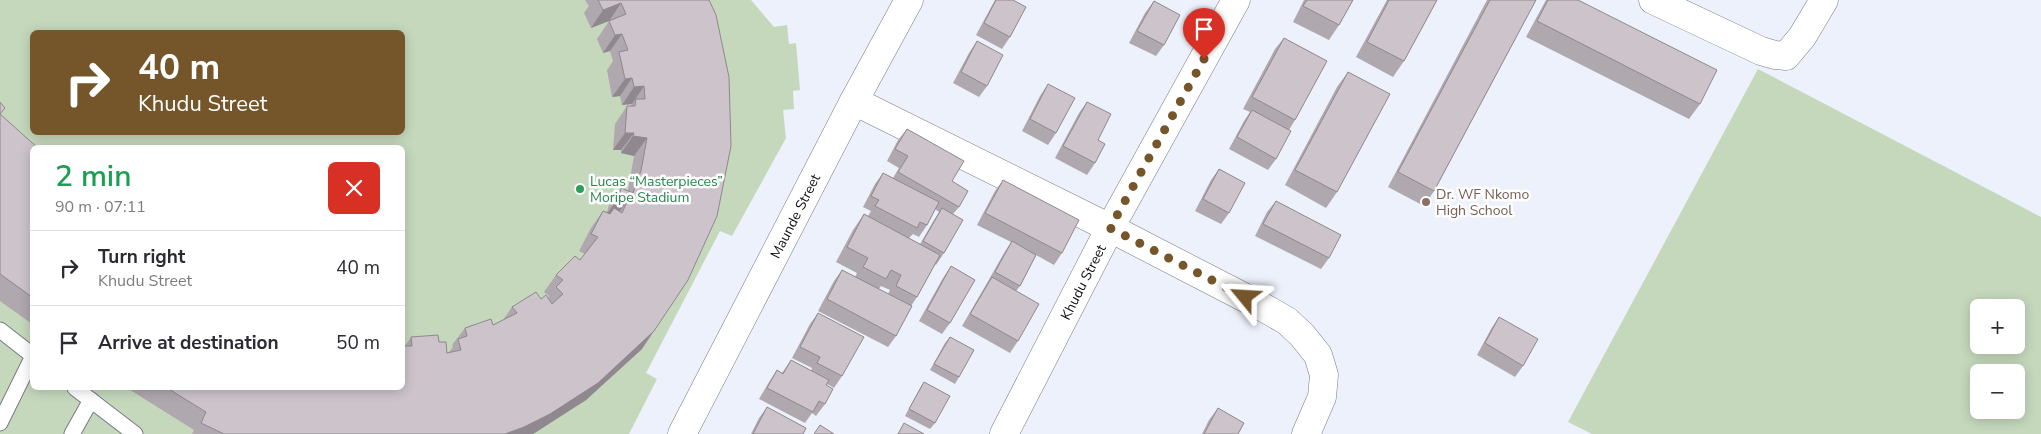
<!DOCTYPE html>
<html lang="en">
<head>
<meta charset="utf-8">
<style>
	body { margin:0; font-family:"Nunito Sans",sans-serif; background:#f2f2f3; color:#2b2b33; height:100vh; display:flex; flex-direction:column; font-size:19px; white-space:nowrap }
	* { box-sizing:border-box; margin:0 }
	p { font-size:16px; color:#7c7c81 }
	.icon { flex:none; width:28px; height:28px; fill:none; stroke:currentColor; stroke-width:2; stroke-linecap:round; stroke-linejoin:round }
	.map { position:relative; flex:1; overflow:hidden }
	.sheet { position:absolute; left:30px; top:145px; width:375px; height:245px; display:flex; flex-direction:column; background:#fff; border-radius:8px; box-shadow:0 2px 12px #0003 }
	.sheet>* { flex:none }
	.guide { position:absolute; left:30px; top:30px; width:375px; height:105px; border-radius:8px; box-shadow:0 2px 12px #0003; background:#74562a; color:#fff; overflow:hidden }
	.buttons { position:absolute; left:1970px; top:299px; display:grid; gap:10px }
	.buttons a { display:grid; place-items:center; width:55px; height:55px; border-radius:8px; background:#fff; box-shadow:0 2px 12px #0003; font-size:25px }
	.pin { position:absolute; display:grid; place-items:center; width:42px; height:42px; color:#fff; margin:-51px -21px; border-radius:50% 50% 50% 0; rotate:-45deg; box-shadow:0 0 5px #0007 }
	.pin .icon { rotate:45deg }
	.me { position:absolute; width:55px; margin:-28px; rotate:297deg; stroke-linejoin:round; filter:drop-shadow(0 0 4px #0008) }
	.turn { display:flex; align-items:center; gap:18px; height:105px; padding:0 25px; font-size:22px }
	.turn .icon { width:65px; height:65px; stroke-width:2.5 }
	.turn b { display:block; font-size:35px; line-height:42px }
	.round { display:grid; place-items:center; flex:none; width:52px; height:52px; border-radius:8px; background:#f2f2f3 }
	.head { display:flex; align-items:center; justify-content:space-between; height:85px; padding:0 25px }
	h1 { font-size:30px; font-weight:600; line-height:38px; color:#1e9e55 }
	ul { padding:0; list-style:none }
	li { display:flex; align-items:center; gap:15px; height:75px; padding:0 25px; border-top:1px solid #e1e1e2 }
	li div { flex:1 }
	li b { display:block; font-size:19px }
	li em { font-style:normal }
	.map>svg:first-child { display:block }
	.green { fill:#c5d8bc; fill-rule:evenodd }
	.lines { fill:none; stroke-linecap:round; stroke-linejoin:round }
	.service-casing { stroke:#767b84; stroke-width:17 }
	.minor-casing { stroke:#767b84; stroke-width:29 }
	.tertiary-casing { stroke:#767b84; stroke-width:29 }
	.service { stroke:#fff; stroke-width:15 }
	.minor { stroke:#fff; stroke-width:28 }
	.tertiary { stroke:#fff; stroke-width:28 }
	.wall { fill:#afa8af; fill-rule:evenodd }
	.shaded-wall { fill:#8f888e }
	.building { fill:#ccc3cb; stroke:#8f888e }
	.route { stroke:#74562a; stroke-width:9; stroke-dasharray:0 16.2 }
	.leisure-dot { fill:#2e9e5b; stroke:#fff; stroke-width:2 }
	.education-dot { fill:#8d6e63; stroke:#fff; stroke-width:2 }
	.labels { text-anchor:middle; stroke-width:5; stroke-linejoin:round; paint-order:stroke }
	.leisure-label { font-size:14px; fill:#27864d; stroke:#fff; text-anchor:start }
	.education-label { font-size:14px; fill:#785e54; stroke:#fff; text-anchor:start }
	.street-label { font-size:14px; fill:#0f1014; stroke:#fff }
</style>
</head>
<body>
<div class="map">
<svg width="2041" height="434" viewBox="0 0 2041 434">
	<rect width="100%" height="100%" fill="#ecf1fb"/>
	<g class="green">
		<path d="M0,0H751L774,27L787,25L789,44L796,43L800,90L793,91L794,109L783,110L786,138L732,236L720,231L646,373L657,379L629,434H0ZM32,32H402V132H32ZM32,148H402V388H32Z"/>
		<path d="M1758,69L2041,217V434H1592L1568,422ZM1979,308H2016V345H1979ZM1979,372H2016V410H1979Z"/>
	</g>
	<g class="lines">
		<defs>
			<g id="service">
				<polyline points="0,330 32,355"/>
				<polyline points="75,388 135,434"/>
				<polyline points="0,423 32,358"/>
				<polyline points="72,434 91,400"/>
			</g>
			<g id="minor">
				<polyline points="1653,0 1761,51 1775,55 1786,56 1802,37 1824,0"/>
				<polyline points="854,101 1110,228 1261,306 1287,321 1302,335 1318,355 1324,375 1322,397 1306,434"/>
				<polyline points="1004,434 1110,228 1236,0"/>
			</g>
			<polyline id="tertiary" points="682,434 854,101 909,0"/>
		</defs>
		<use href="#service" class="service-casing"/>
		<use href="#minor" class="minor-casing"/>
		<use href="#tertiary" class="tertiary-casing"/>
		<use href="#service" class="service"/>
		<use href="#minor" class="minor"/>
		<use href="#tertiary" class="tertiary"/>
	</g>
	<g class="wall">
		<polygon points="585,0 709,0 642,349 586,400 533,434 192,434 194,430 127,388 402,388 405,346 411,337 439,342 447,353 449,352 453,347 452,345 465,328 493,325 503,320 512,307 541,299 548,298 549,296 544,292 556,275 580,260 585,254 579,251 591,228 603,211 607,212 609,205 621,188 628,190 634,156 621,153 621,150 613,150 615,124 627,106 630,106 632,104 622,105 620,96 612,97 607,70 613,61 610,51 603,53 597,39 609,21 591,28 584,13 589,6"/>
		<polygon points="995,0 1013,0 1010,37 1002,49 976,35"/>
		<polygon points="1304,0 1353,0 1339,25 1329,40 1293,22"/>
		<polygon points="1387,0 1437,0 1404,61 1393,77 1356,57"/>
		<polygon points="1487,0 1536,0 1434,191 1424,206 1388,187"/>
		<polygon points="1546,0 1578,0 1700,104 1689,119 1526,37"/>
		<polygon points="1154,1 1164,45 1156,56 1129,43 1145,13"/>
		<polygon points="1284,38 1295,120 1289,130 1276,159 1268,170 1229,149 1244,121 1250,112 1243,109 1275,49"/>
		<polygon points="977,41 987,86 979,97 953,83 969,53"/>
		<polygon points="1348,72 1337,192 1326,208 1285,185 1337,87"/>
		<polygon points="1048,84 1056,133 1048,145 1022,131 1040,96"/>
		<polygon points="0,102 0,115 32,148 32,324 0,301"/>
		<polygon points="1087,102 1098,140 1095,163 1087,175 1055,158 1079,113"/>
		<path d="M907,129L952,181L959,207L953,214L944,253L936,265L935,264L917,297L911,306L896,336L888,347L818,311L834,281L842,270L855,277L857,273L836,262L853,230L864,214L868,216L871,211L863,207L875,184L883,173L893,178L899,168L887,161L898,140ZM935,209L939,212L934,220L920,244L909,238L913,234L919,237L927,225ZM881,286L890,290L888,294L879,289Z"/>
		<polygon points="1219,169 1229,213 1221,224 1195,211 1211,180"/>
		<polygon points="1003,180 1062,253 1054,265 1036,255 1020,286 1016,291 1018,341 1010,353 962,326 987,283 1004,253 1011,242 977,225 995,191"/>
		<polygon points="1276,201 1329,258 1321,269 1255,236 1267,212"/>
		<polygon points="951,266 950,323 942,334 919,321 943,278"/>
		<polygon points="818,313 842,376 834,388 827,384 825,404 816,416 812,413 805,423 759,399 769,382 777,370 782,373 791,360 811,371 812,368 792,358 810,324"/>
		<polygon points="1499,317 1523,366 1515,377 1477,355 1491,329"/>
		<polygon points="950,337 959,377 955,384 930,370 945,343"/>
		<polygon points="924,382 935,423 930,429 905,416 920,388"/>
		<polygon points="767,407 803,434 751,434 759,418"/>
		<polygon points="1218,408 1238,434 1202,434 1209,420"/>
	</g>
	<g class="shaded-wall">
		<polygon points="621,3 609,21 591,28 603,10"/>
		<polygon points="622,34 610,51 603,53 615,35"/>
		<polygon points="632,78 620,96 612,97 625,79"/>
		<polygon points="644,86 632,104 622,105 634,87"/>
		<polygon points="625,133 634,133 621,150 613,150"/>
		<polygon points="633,136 647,138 634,156 621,153"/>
		<polygon points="619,197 628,200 615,218 606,215"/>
		<polygon points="654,331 642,349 586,400 533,434 505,434"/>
	</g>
	<g class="building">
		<polygon points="598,0 709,0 716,15 729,77 731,146 717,216 688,280 654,331 598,383 550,414 524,427 505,434 224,434 201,423 206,412 167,388 402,388 402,346 412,346 411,337 438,335 439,342 446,342 447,353 461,350 458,339 467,336 465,328 491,319 493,325 517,313 512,307 536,292 541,299 546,295 552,304 563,294 556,287 563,280 556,275 575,256 580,260 598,237 591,234 603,211 610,214 614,208 622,213 628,200 619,197 621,188 633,193 641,171 647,138 633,136 634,133 625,133 627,106 635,106 636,99 645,99 644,86 634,87 632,78 625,79 619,52 628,50 622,34 615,35 609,21 626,14 621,3 603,10"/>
		<polygon points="996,0 1013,0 1026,7 1010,37 984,23"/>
		<polygon points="1307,0 1353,0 1339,25 1303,6"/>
		<polygon points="1389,0 1437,0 1404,61 1367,42"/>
		<polygon points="1490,0 1536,0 1434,191 1398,172"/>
		<polygon points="1548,0 1578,0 1717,70 1700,104 1537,21"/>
		<polygon points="1154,1 1180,15 1164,45 1137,31"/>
		<polygon points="1284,38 1327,61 1295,120 1252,97"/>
		<polygon points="977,41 1003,55 987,86 961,72"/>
		<polygon points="1348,72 1390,94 1337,192 1295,170"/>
		<polygon points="1048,84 1075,98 1056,133 1030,119"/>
		<polygon points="0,102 5,108 0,114 38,148 32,148 32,297 0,274"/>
		<polygon points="1087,102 1111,114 1098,140 1105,144 1095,163 1063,146"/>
		<polygon points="1252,110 1291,131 1276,159 1237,137"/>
		<polygon points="907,129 964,161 952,181 968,191 959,207 898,172 908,156 895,149"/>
		<polygon points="1219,169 1245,183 1229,213 1203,199"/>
		<polygon points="883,173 939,202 927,225 920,222 917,228 875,206 879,200 871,196"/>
		<polygon points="1003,180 1079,220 1062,253 985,213"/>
		<polygon points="1276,201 1341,235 1329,258 1263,224"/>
		<polygon points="942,208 963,220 944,253 923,241"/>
		<polygon points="864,214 940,255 917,297 896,286 901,275 891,270 886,279 863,267 868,258 847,247"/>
		<polygon points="1012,241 1036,255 1020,286 995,272"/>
		<polygon points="951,266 975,280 950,323 927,310"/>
		<polygon points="842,270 912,306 896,336 827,299"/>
		<polygon points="992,277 1039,304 1018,341 970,314"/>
		<polygon points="818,313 864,337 842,376 817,363 820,357 800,347"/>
		<polygon points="1499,317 1538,339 1523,366 1485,343"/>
		<polygon points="950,337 974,350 959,377 934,364"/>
		<polygon points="791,360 829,380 826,385 833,389 825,404 819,401 813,412 767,388 777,370 783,374"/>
		<polygon points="924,382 950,396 935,423 909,409"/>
		<polygon points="767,407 806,428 803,434 753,434"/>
		<polygon points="1218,408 1244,423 1238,434 1204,434"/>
		<polygon points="904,423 924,434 898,434"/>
		<polygon points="820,425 834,434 814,434"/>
	</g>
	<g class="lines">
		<polyline class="route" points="1204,59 1110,228 1245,297"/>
	</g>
	<circle class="leisure-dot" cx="580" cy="189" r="5"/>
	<circle class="education-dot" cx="1426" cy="202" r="5"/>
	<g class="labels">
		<g class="leisure-label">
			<text x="590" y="186">Lucas “Masterpieces”<tspan x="590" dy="16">Moripe Stadium</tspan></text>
		</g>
		<g class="education-label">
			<text x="1436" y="199">Dr. WF Nkomo<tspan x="1436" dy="16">High School</tspan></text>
		</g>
		<g class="street-label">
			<text transform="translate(795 216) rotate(-63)" y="5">Maunde Street</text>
			<text transform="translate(1083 282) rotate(-63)" y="5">Khudu Street</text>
		</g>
	</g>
</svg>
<div class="buttons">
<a>+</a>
<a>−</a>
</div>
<div class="pin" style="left:1204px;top:59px;background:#d93025"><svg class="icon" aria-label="arrive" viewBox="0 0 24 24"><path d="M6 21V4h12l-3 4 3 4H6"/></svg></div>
<svg class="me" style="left:1245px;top:297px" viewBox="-20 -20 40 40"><path d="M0-17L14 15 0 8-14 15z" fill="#74562a" stroke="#fff" stroke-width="4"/></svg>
<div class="guide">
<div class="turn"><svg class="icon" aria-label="right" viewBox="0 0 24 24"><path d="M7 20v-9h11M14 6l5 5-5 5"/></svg><div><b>40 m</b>Khudu Street</div></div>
</div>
<section class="sheet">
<div class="head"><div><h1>2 min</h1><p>90 m · 07:11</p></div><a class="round" style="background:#d93025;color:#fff"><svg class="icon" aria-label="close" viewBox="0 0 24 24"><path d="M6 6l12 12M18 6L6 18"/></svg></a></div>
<ul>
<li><svg class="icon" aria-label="right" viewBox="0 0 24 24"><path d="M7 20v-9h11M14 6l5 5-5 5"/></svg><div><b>Turn right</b><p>Khudu Street</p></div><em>40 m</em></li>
<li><svg class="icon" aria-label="arrive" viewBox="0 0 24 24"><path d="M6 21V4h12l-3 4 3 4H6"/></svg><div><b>Arrive at destination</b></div><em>50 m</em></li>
</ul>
</section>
</div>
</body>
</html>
